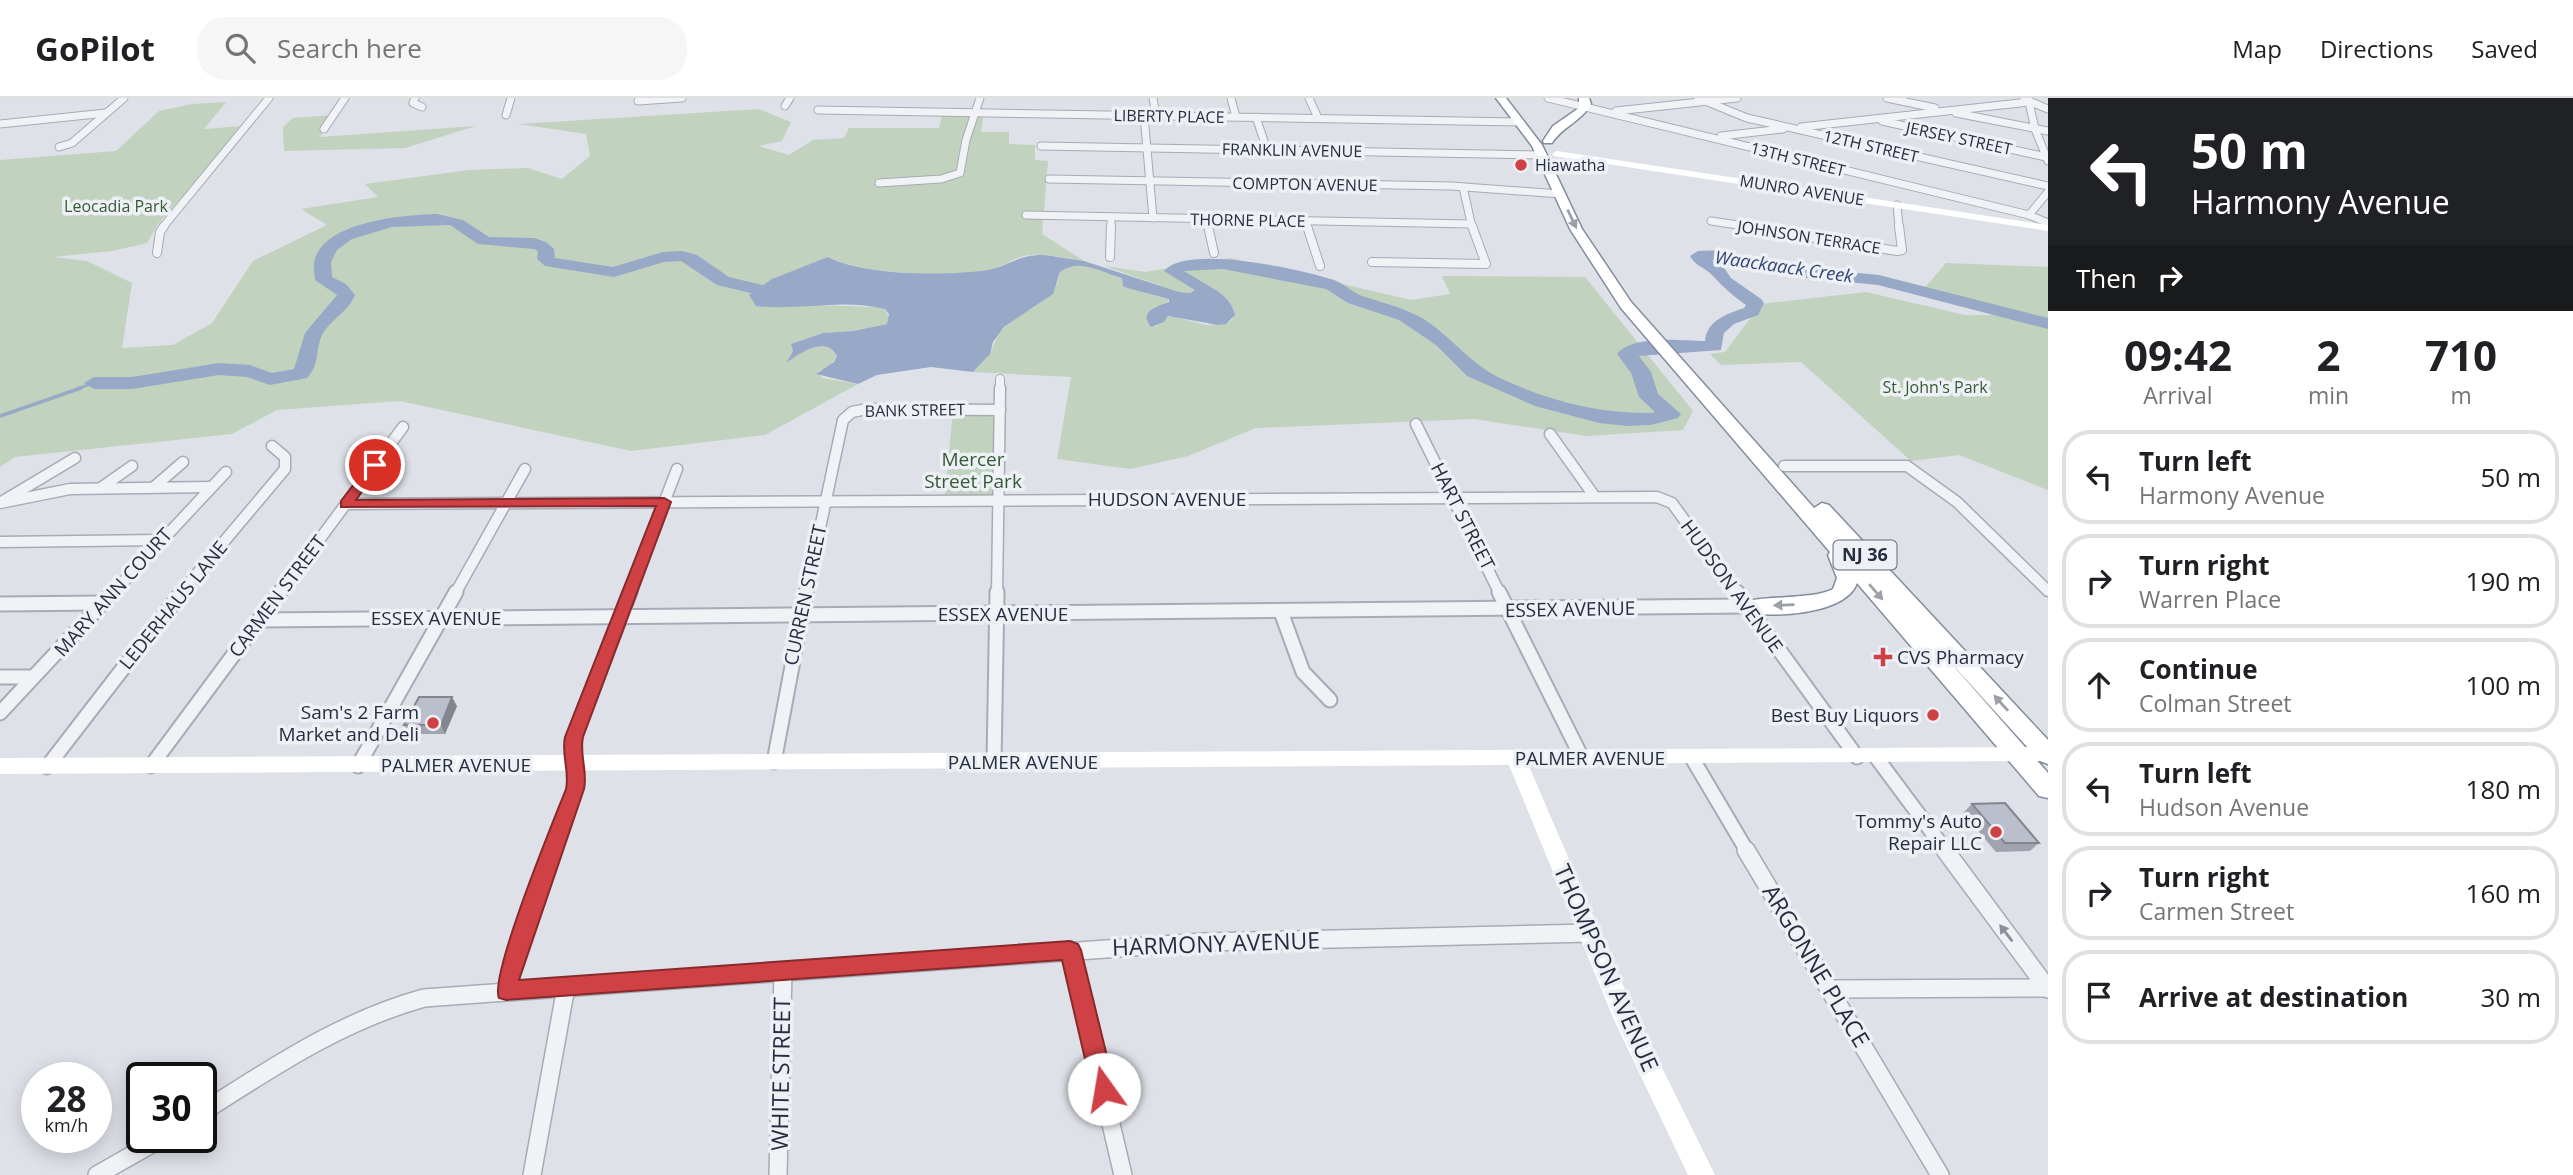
<!DOCTYPE html>
<html lang="en">
<head>
<meta charset="utf-8">
<style>
	body { margin:0; font-family:"Open Sans",sans-serif; background:#f6f6f6; color:#202124; height:100vh; display:flex; flex-direction:column; font-size:26px; white-space:nowrap }
	* { box-sizing:border-box; margin:0 }
	p { font-size:23px; color:#757577 }
	.icon { flex:none; width:38px; height:38px; fill:none; stroke:currentColor; stroke-width:2; stroke-linecap:round; stroke-linejoin:round }
	.map { position:relative; flex:1; overflow:hidden }
	.side { display:flex; flex-direction:column; background:#fff; width:525px }
	.side>* { flex:none }
	.hud { background:#202124; color:#fff; overflow:hidden }
	.speed { position:absolute; left:21px; top:964px; display:flex; gap:14px; font-size:35px; font-weight:700; text-align:center }
	.speed>* { display:grid; place-content:center; width:91px; height:91px; border-radius:50%; background:#fff; box-shadow:0 4px 18px #0003; line-height:1 }
	.speed small { font-size:18px; font-weight:400 }
	.speed .limit { border:4px solid #111; border-radius:10px; background:#fff; color:#111 }
	.pin { position:absolute; display:grid; place-items:center; width:60px; height:60px; color:#fff; margin:-30px; border:4px solid #fff; border-radius:50%; box-shadow:0 2px 7px #0007 }
	.me { position:absolute; width:77px; margin:-38px; rotate:347deg; stroke-linejoin:round; filter:drop-shadow(0 0 5px #0008) }
	.turn { display:flex; align-items:center; gap:24px; height:147px; padding:0 28px; font-size:32px }
	.turn .icon { width:91px; height:91px; stroke-width:2.5 }
	.turn b { display:block; font-size:49px; line-height:60px }
	.then { display:flex; align-items:center; height:66px; padding:0 28px; background:#0003; gap:14px; font-size:26px }
	.eta { display:flex; justify-content:space-evenly; align-items:center; height:119px; text-align:center }
	.eta b { font-size:42px; font-weight:700; line-height:49px }
	ul { padding:0; list-style:none }
	li { display:flex; align-items:center; gap:21px; height:94px; margin:0 14px 10px; padding:0 14px; border:4px solid #e0e0e0; border-radius:28px }
	li div { flex:1 }
	li b { display:block; font-size:26px }
	li em { font-style:normal }
	header { display:flex; align-items:center; gap:42px; box-sizing:border-box; height:98px; padding:0 35px; background:#fff; border-bottom:2px solid #e0e0e0 }
	header strong { font-size:33px }
	nav { display:flex; gap:38px; margin-inline-start:auto; font-size:24px }
	.search { width:490px; height:63px; background:#f6f6f6; display:flex; align-items:center; gap:18px; box-sizing:border-box; padding:0 24px; border-radius:28px; color:#757577; font-size:26px }
	main { display:flex; flex:1; min-height:0 }
	.map>svg:first-child { display:block }
	.green { fill:#c1d2bf }
	.water { fill:#98a9c8 }
	.lines { fill:none; stroke-linecap:round; stroke-linejoin:round }
	.stream-far1 { stroke:#98a9c8; stroke-width:2.5 }
	.stream { stroke:#98a9c8; stroke-width:3.5 }
	.river { fill:#98a9c8; fill-rule:evenodd }
	.street-far4-casing { stroke:#a7abb5; stroke-width:9 }
	.street-far3-casing { stroke:#a7abb5; stroke-width:10 }
	.street-far2-casing { stroke:#a7abb5; stroke-width:13 }
	.street-far1-casing { stroke:#a7abb5; stroke-width:17 }
	.street-casing { stroke:#a7abb5; stroke-width:20 }
	.highway-casing { stroke:#858c9e; stroke-width:3 }
	.street-far4 { stroke:#f1f2f6; stroke-width:7 }
	.street-far3 { stroke:#f1f2f6; stroke-width:8 }
	.street-far2 { stroke:#f1f2f6; stroke-width:10 }
	.street-far1 { stroke:#f1f2f6; stroke-width:13 }
	.street { stroke:#f1f2f6; stroke-width:17 }
	.secondary { fill:#fff; fill-rule:evenodd }
	.highway { fill:#fff; fill-rule:evenodd }
	.wall { fill:#a1a4af }
	.shaded-wall { fill:#83868e }
	.building { fill:#bbbfcb; stroke:#83868e; stroke-width:2 }
	.oneway { fill:#9ea0a9 }
	.oneway2 { fill:#8c909a }
	.route { fill:#cf4144; stroke:#872a2c; stroke-width:2 }
	.poi-dot { fill:#cf4144; stroke:#edf0f5; stroke-width:2.5 }
	.labels { text-anchor:middle; stroke-width:7; stroke-linejoin:round; paint-order:stroke }
	.far-street-label { font-size:16px; fill:#272d3f; stroke:#edf0f5 }
	.far-poi-label { font-size:16px; fill:#272d3f; stroke:#edf0f5; text-anchor:start }
	.far-park-label { font-size:16px; fill:#365a34; stroke:#edf0f5 }
	.far-water-label { font-size:18px; font-style:italic; fill:#314673; stroke:#edf0f5 }
	.shield { fill:#edf0f5; stroke:#626876; stroke-width:2 }
	.shield-label { font-size:18px; font-weight:bold; fill:#272d3f }
	.park-label { font-size:19px; fill:#365a34; stroke:#edf0f5 }
	.street-label { font-size:19px; fill:#272d3f; stroke:#edf0f5 }
	.poi-label { font-size:19px; fill:#272d3f; stroke:#edf0f5; text-anchor:end }
	.near-street-label { font-size:23px; fill:#272d3f; stroke:#edf0f5 }
</style>
</head>
<body>
<header>
<strong>GoPilot</strong>
<div class="search"><svg class="icon" aria-label="search" viewBox="0 0 24 24"><circle cx="10" cy="10" r="6"/><path d="M15 15l6 6"/></svg>Search here</div>
<nav><a>Map</a><a>Directions</a><a>Saved</a></nav>
</header>
<main>
<div class="map">
<svg width="2048" height="1077" viewBox="0 0 2048 1077">
	<rect width="100%" height="100%" fill="#dee1e8"/>
	<g class="green">
		<path d="M226,4L204,31L244,28L158,126L147,145L112,153L53,159L87,163L132,185L122,250L173,247L212,225L253,163L327,127L301,111L378,99L365,86L469,72L528,70L562,81L590,58L586,36L519,26L759,11L791,24L782,43L759,48L789,57L813,42L844,40L849,30H939L943,14H984L981,34H1009V46L1035,47V62L1048,63L1042,136L1084,163C1066,160 1048,156 1030,157C1015,158 1004,169 989,172C951,179 862,177 828,159L816,207L877,209L885,211L890,221L887,226L853,233L823,235L792,246L793,253L787,263C802,255 826,238 837,258L829,269L818,273L822,280L858,286L765,337L631,353L400,303L277,312L232,336L15,359L0,369V62L116,53L159,13L192,6Z"/>
		<polygon points="333,17 320,39 476,28 405,50 284,53 283,29 293,20"/>
		<path d="M1231,160L1411,202L1450,196L1442,178L1585,179L1693,313L1683,332L1586,338L1474,321L1256,330L1188,358L1130,371L1057,361L1071,279L973,274C978,268 984,263 988,258C995,249 995,238 1004,230C1023,212 1056,205 1060,174C1080,158 1100,175 1122,180L1127,190L1169,201L1155,229L1170,218L1206,227L1226,226L1233,221C1228,191 1202,183 1176,177L1197,191L1190,195L1179,194L1104,168L1145,174Z"/>
		<polygon points="1946,165 2048,169 2048,225 1923,192"/>
		<polygon points="1866,194 1965,217 2010,217 2048,229 2048,392 1959,357 1911,363 1801,264 1721,267 1710,256 1725,254 1761,206"/>
		<polygon points="953,312 997,312 998,397 945,397"/>
	</g>
	<g class="water">
		<path d="M1045,157L1084,163L1179,194L1190,195L1197,191L1172,175C1195,182 1229,190 1235,217L1226,226L1218,227L1168,218L1164,224L1151,229C1138,213 1157,209 1169,204V201L1127,190L1123,188L1122,180C1101,175 1080,159 1060,174L1053,196L1004,229L993,244L990,256L973,274L931,269L877,277L858,286L816,276L834,264L837,258C826,237 800,255 786,265L793,253L791,246L823,235L853,233L887,226L889,216L885,211C843,200 799,213 756,208L749,197L772,181L828,159C864,178 948,178 988,172C1010,168 1018,156 1045,157Z"/>
		<polygon points="1923,192 2048,225 2048,229 1917,196 1917,193"/>
	</g>
	<g class="lines">
		<polyline class="stream-far1" points="76,291 94,285"/>
		<polyline class="stream" points="0,318 81,290"/>
		<g class="river">
			<path d="M437,116L463,122L489,139L534,140L546,144L554,151L555,160L613,169L663,154L682,153L697,157L729,179L798,196L801,200L792,205L717,187L681,163L664,164L614,179L545,168L537,161L538,153L534,151L478,146L450,127L392,129L352,141L337,152L331,164L332,179L346,186L355,197C348,214 330,222 322,237C315,253 320,266 307,280L270,287L247,279L219,277L132,291H94L84,285L94,279H132L219,265L250,267L272,275L294,271L305,235L337,197L315,182C315,177 313,170 314,165C321,123 404,117 437,116Z"/>
			<path d="M1724,152L1797,169L1879,177L2048,220V231L1878,187L1797,179L1724,162H1712L1722,167L1731,180L1761,201L1764,205L1758,217L1734,226L1724,235L1721,252L1639,258L1651,274L1658,296L1681,316L1678,320L1651,327L1627,328L1599,325L1535,308L1467,278L1436,247L1399,222L1348,205L1326,191L1223,171L1184,173L1209,188L1212,192L1209,196L1203,197L1164,173C1187,145 1302,172 1334,182C1345,186 1352,194 1362,198C1383,205 1402,209 1422,220C1451,238 1471,267 1502,281C1549,303 1599,316 1651,315L1655,314L1639,299L1631,275L1617,256C1634,236 1682,243 1705,243C1707,222 1727,216 1744,210L1746,207C1732,197 1722,188 1711,176C1704,169 1695,168 1690,158L1698,153Z"/>
		</g>
		<defs>
			<g id="street-far4">
				<polyline points="415,0 413,5 422,9"/>
				<polyline points="1153,0 1156,17"/>
				<polyline points="1231,0 1236,19"/>
				<polyline points="1309,0 1318,20"/>
				<polyline points="1548,0 2029,117 2048,125"/>
				<polyline points="1698,0 1747,20 2048,88"/>
				<polyline points="1887,0 1935,10"/>
				<polyline points="2028,0 2035,31 2048,63"/>
				<polyline points="2024,1 2048,11"/>
				<polyline points="638,3 682,0"/>
				<polyline points="785,8 790,0"/>
				<polyline points="818,12 1519,24"/>
				<polyline points="1616,13 1737,0"/>
				<polyline points="1956,15 2048,33"/>
				<polyline points="506,17 511,0"/>
				<polyline points="1144,17 1153,120"/>
				<polyline points="1256,19 1267,52"/>
				<polyline points="1882,23 2046,59"/>
				<polyline points="0,26 106,15"/>
				<polyline points="1801,29 2029,4"/>
				<polyline points="324,31 345,0"/>
				<polyline points="1721,38 1783,31"/>
				<polyline points="1041,48 1543,57"/>
				<polyline points="59,49 72,45 124,0"/>
				<polyline points="1049,81 1451,88 1560,96"/>
				<polyline points="879,85 941,81 960,75 966,42 980,0"/>
				<polyline points="1463,89 1472,129"/>
				<polyline points="1897,107 1899,129"/>
				<polyline points="1026,117 1471,126"/>
				<polyline points="2029,117 2048,94"/>
				<polyline points="1206,121 1208,129"/>
				<polyline points="1305,123 1307,129"/>
				<polyline points="1711,123 1751,129"/>
				<polyline points="163,129 269,0"/>
				<polyline points="1111,129 1111,119"/>
			</g>
			<g id="street-far3">
				<polyline points="1208,128 1214,155"/>
				<polyline points="1307,128 1320,168"/>
				<polyline points="1740,128 1897,153 1902,152 1899,128"/>
				<polyline points="157,155 160,134 164,128"/>
				<polyline points="1110,159 1111,128"/>
				<polyline points="1372,164 1486,166 1472,128"/>
				<polyline points="1000,291 1000,281"/>
			</g>
			<g id="street-far2">
				<polyline points="1416,326 1500,496"/>
				<polyline points="1550,336 1595,399"/>
				<polyline points="1784,368 1907,368 1957,404 2048,493"/>
				<polyline points="102,389 132,368"/>
				<polyline points="154,389 183,364"/>
				<polyline points="3,403 75,360"/>
				<polyline points="0,405 70,391 211,389"/>
				<polyline points="346,406 1657,399 1672,405 1738,496"/>
				<polyline points="0,444 160,442"/>
				<polyline points="112,496 226,374"/>
				<polyline points="180,496 285,371 285,359 272,348"/>
				<polyline points="279,496 403,329"/>
				<polyline points="455,496 525,371"/>
				<polyline points="629,496 677,371"/>
				<polyline points="806,496 843,322 852,314 867,311 1000,312"/>
				<polyline points="997,496 1000,290"/>
			</g>
			<g id="street-far1">
				<polyline points="1499,494 1582,660"/>
				<polyline points="1737,494 1857,659"/>
				<polyline points="0,506 103,505"/>
				<polyline points="1281,514 1303,574 1330,602"/>
				<polyline points="259,522 1748,508"/>
				<polyline points="0,579 33,579"/>
				<polyline points="0,615 113,494"/>
				<polyline points="1876,659 1946,753"/>
				<polyline points="1692,660 1747,753"/>
				<polyline points="774,664 806,494"/>
				<polyline points="994,664 997,494"/>
				<polyline points="151,668 280,494"/>
				<polyline points="358,668 456,494"/>
				<polyline points="47,669 182,494"/>
				<polyline points="553,753 575,691 574,639 630,494"/>
			</g>
			<g id="street">
				<polyline points="1746,752 1940,1077"/>
				<polyline points="1945,752 2048,891"/>
				<polyline points="1070,852 1123,1077"/>
				<polyline points="1830,891 2048,890"/>
				<polyline points="506,893 515,858 553,752"/>
				<path d="M201,1015C273,969 341,923 424,900L1203,844L1590,835"/>
				<polyline points="97,1077 162,1040"/>
				<polyline points="532,1077 566,889"/>
				<polyline points="778,1077 783,874"/>
			</g>
			<g id="highway">
				<path d="M1496,0H1506L1542,47L1582,131L1631,204L1814,410L1822,405L1829,407L2048,642V666L2040,663L1942,555L2048,675V700L2039,698L1857,485C1846,517 1769,521 1741,513L1738,508C1746,496 1812,503 1833,491L1837,480L1828,457L1830,454L1621,210L1570,131L1532,48Z"/>
				<path d="M1579,0H1589L1591,6C1582,23 1562,29 1552,45H1544L1543,43L1553,28L1579,10Z"/>
			</g>
		</defs>
		<use href="#street-far4" class="street-far4-casing"/>
		<use href="#street-far3" class="street-far3-casing"/>
		<use href="#street-far2" class="street-far2-casing"/>
		<use href="#street-far1" class="street-far1-casing"/>
		<use href="#street" class="street-casing"/>
		<use href="#highway" class="highway-casing"/>
		<use href="#street-far4" class="street-far4"/>
		<use href="#street-far3" class="street-far3"/>
		<use href="#street-far2" class="street-far2"/>
		<use href="#street-far1" class="street-far1"/>
		<use href="#street" class="street"/>
		<g class="secondary">
			<polygon points="1557,53 2048,127 2048,133 1554,58 1552,56"/>
			<polygon points="2048,649 2048,663 1528,666 1635,915 1715,1077 1688,1077 1614,922 1509,667 0,676 0,660"/>
		</g>
		<use href="#highway" class="highway"/>
	</g>
	<g class="wall">
		<polygon points="457,608 445,636 409,636 404,627"/>
		<polygon points="1972,706 2039,745 2030,753 1996,754 1963,715"/>
	</g>
	<polygon class="shaded-wall" points="452,599 457,608 445,636 441,627"/>
	<g class="building">
		<polygon points="419,599 452,599 441,627 404,627"/>
		<polygon points="2005,705 2039,745 2005,745 1972,706"/>
	</g>
	<defs><path id="oneway-solid" d="M-6-.8H1V-3.2L6.5 0L1 3.2V.8H-6Z" transform="scale(1.75)"/></defs>
	<g class="oneway">
		<use href="#oneway-solid" transform="translate(1572 121) rotate(65)"/>
		<use href="#oneway-solid" transform="translate(1876 494) rotate(49)"/>
		<use href="#oneway-solid" transform="translate(1784 507) rotate(178)"/>
		<use href="#oneway-solid" transform="translate(2001 605) rotate(-132)"/>
	</g>
	<use class="oneway2" href="#oneway-solid" transform="translate(2006 835) rotate(-127)"/>
	<path class="route" d="M375,363L381,367L356,402L664,400L671,404L583,639C579,657 588,673 584,691L519,882L1070,843L1078,846L1081,852L1115,991L1112,999L1104,1002L1095,999L1092,991L1062,862L506,902L499,900C489,878 554,722 566,691C570,673 561,657 565,639L656,408L341,409V403L370,365Z"/>
	<g class="poi-dot">
		<circle cx="1521" cy="67" r="7"/>
		<path d="M1879.5 548.5h7v7h7v7h-7v7h-7v-7h-7v-7h7z"/>
		<circle cx="1933" cy="617" r="7"/>
		<circle cx="433" cy="625" r="7"/>
		<circle cx="1996" cy="734" r="7"/>
	</g>
	<g class="labels">
		<g class="far-street-label">
			<text transform="translate(1169 18) rotate(1)" y="6">LIBERTY PLACE</text>
			<text transform="translate(1959 40) rotate(12)" y="6">JERSEY STREET</text>
			<text transform="translate(1871 48) rotate(13)" y="6">12TH STREET</text>
			<text transform="translate(1292 52) rotate(1)" y="6">FRANKLIN AVENUE</text>
			<text transform="translate(1798 61) rotate(14)" y="6">13TH STREET</text>
			<text transform="translate(1305 86) rotate(1)" y="6">COMPTON AVENUE</text>
			<text transform="translate(1802 92) rotate(9)" y="6">MUNRO AVENUE</text>
			<text transform="translate(1248 122) rotate(1)" y="6">THORNE PLACE</text>
			<text transform="translate(1809 139) rotate(9)" y="6">JOHNSON TERRACE</text>
			<text transform="translate(915 312) rotate(-1)" y="6">BANK STREET</text>
		</g>
		<g class="far-poi-label">
			<text x="1535" y="73">Hiawatha</text>
		</g>
		<g class="far-park-label">
			<text x="116" y="114">Leocadia Park</text>
			<text x="1935" y="295">St. John's Park</text>
		</g>
		<g class="far-water-label">
			<text transform="translate(1784 169) rotate(8)" y="6">Waackaack Creek</text>
		</g>
		<rect class="shield" x="1833.5" y="442.5" width="63" height="29" rx="5"/>
		<g class="shield-label">
			<text x="1865" y="463">NJ 36</text>
		</g>
		<g class="park-label">
			<text x="973" y="368">Mercer<tspan x="973" dy="22">Street Park</tspan></text>
		</g>
		<g class="street-label">
			<text x="1167" y="408">HUDSON AVENUE</text>
			<text transform="translate(1463 418) rotate(63)" y="7">HART STREET</text>
			<text transform="translate(1732 488) rotate(54)" y="7">HUDSON AVENUE</text>
			<text transform="translate(113 494) rotate(-48)" y="7">MARY ANN COURT</text>
			<text transform="translate(805 497) rotate(-78)" y="7">CURREN STREET</text>
			<text transform="translate(277 498) rotate(-53)" y="7">CARMEN STREET</text>
			<text transform="translate(173 507) rotate(-51)" y="7">LEDERHAUS LANE</text>
			<text transform="translate(1570 511) rotate(-1)" y="7">ESSEX AVENUE</text>
			<text x="1003" y="523">ESSEX AVENUE</text>
			<text x="436" y="527">ESSEX AVENUE</text>
			<text x="1590" y="667">PALMER AVENUE</text>
			<text x="1023" y="671">PALMER AVENUE</text>
			<text x="456" y="674">PALMER AVENUE</text>
		</g>
		<g class="poi-label">
			<text x="1897" y="566" text-anchor="start">CVS Pharmacy</text>
			<text x="419" y="621">Sam's 2 Farm<tspan x="419" dy="22">Market and Deli</tspan></text>
			<text x="1919" y="624">Best Buy Liquors</text>
			<text x="1982" y="730">Tommy's Auto<tspan x="1982" dy="22">Repair LLC</tspan></text>
		</g>
		<g class="near-street-label">
			<text transform="translate(1216 846) rotate(-2)" y="8">HARMONY AVENUE</text>
			<text transform="translate(1816 868) rotate(59)" y="8">ARGONNE PLACE</text>
			<text transform="translate(1606 870) rotate(66)" y="8">THOMPSON AVENUE</text>
			<text transform="translate(781 976) rotate(-89)" y="8">WHITE STREET</text>
		</g>
	</g>
</svg>
<div class="speed"><div>28<small>km/h</small></div><div class="limit">30</div></div>
<div class="pin" style="left:375px;top:367px;background:#d93025"><svg class="icon" aria-label="arrive" viewBox="0 0 24 24"><path d="M6 21V4h12l-3 4 3 4H6"/></svg></div>
<svg class="me" style="left:1104px;top:991px" viewBox="-20 -20 40 40"><circle r="19" fill="#fff"/><path d="M0-13L10 11 0 6-10 11z" fill="#cf4144"/></svg>
</div>
<section class="side">
<div class="hud">
<div class="turn"><svg class="icon" aria-label="left" viewBox="0 0 24 24"><path d="M17 20v-9H6M10 6l-5 5 5 5"/></svg><div><b>50 m</b>Harmony Avenue</div></div>
<div class="then">Then<svg class="icon" aria-label="right" viewBox="0 0 24 24"><path d="M7 20v-9h11M14 6l5 5-5 5"/></svg></div>
</div>
<div class="eta">
<div><b>09:42</b><p>Arrival</p></div>
<div><b>2</b><p>min</p></div>
<div><b>710</b><p>m</p></div>
</div>
<ul>
<li><svg class="icon" aria-label="left" viewBox="0 0 24 24"><path d="M17 20v-9H6M10 6l-5 5 5 5"/></svg><div><b>Turn left</b><p>Harmony Avenue</p></div><em>50 m</em></li>
<li><svg class="icon" aria-label="right" viewBox="0 0 24 24"><path d="M7 20v-9h11M14 6l5 5-5 5"/></svg><div><b>Turn right</b><p>Warren Place</p></div><em>190 m</em></li>
<li><svg class="icon" aria-label="ahead" viewBox="0 0 24 24"><path d="M12 20V5M6 11l6-6 6 6"/></svg><div><b>Continue</b><p>Colman Street</p></div><em>100 m</em></li>
<li><svg class="icon" aria-label="left" viewBox="0 0 24 24"><path d="M17 20v-9H6M10 6l-5 5 5 5"/></svg><div><b>Turn left</b><p>Hudson Avenue</p></div><em>180 m</em></li>
<li><svg class="icon" aria-label="right" viewBox="0 0 24 24"><path d="M7 20v-9h11M14 6l5 5-5 5"/></svg><div><b>Turn right</b><p>Carmen Street</p></div><em>160 m</em></li>
<li><svg class="icon" aria-label="arrive" viewBox="0 0 24 24"><path d="M6 21V4h12l-3 4 3 4H6"/></svg><div><b>Arrive at destination</b></div><em>30 m</em></li>
</ul>
</section>
</main>
</body>
</html>
